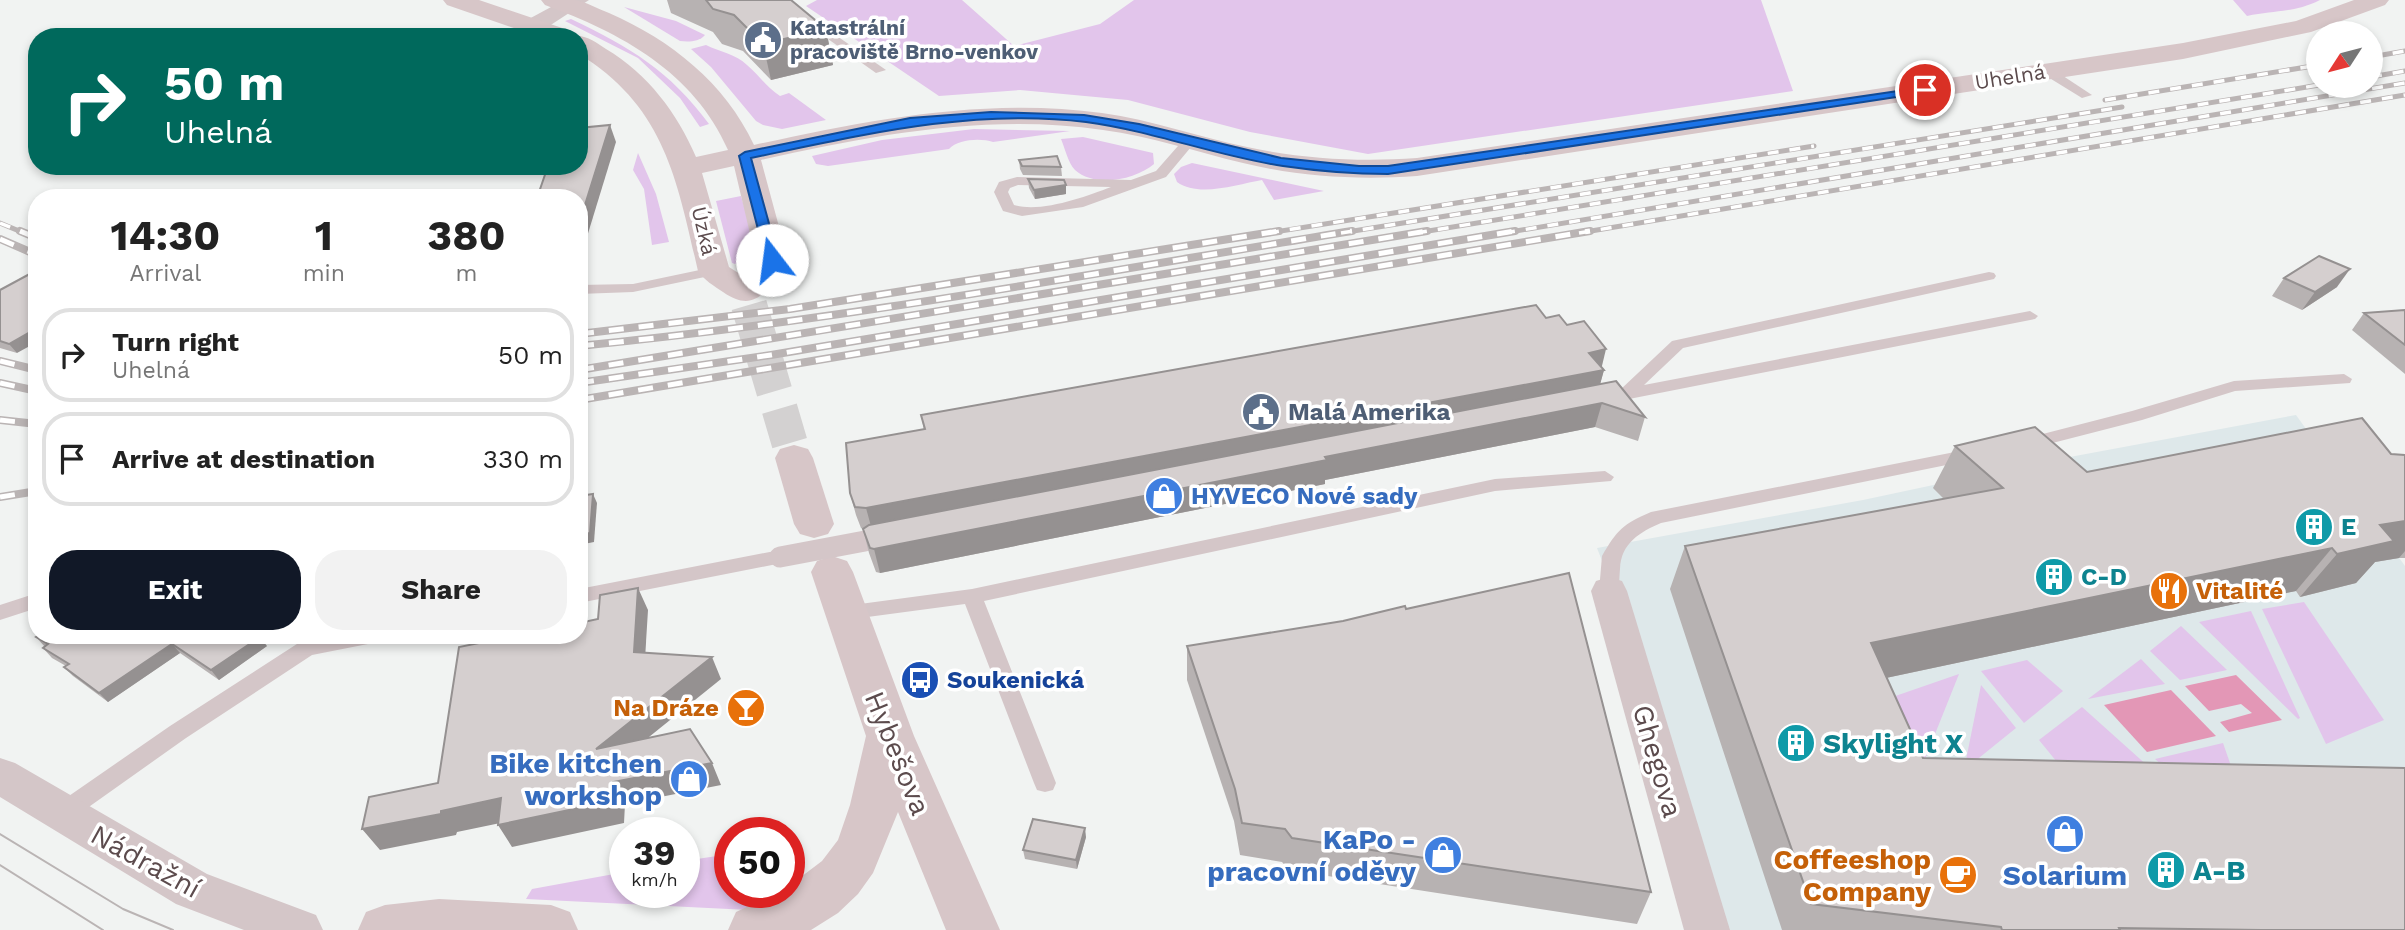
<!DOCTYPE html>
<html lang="en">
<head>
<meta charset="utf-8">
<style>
	body { margin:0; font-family:"Work Sans",sans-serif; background:#f2f2f2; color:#222; height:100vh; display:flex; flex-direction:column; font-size:26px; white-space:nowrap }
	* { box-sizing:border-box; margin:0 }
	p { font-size:23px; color:#767676 }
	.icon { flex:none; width:38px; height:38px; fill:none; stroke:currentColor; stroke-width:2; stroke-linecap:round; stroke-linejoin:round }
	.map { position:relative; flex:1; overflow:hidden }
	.drawer { position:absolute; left:28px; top:189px; width:560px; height:455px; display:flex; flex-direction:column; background:#fff; border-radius:28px; box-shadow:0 4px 10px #0003 }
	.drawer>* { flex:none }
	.banner { position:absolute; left:28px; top:28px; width:560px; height:147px; border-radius:28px; box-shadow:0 4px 10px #0003; background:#00695c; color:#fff; overflow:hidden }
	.needle { width:46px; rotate:234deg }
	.buttons { position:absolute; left:2306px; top:21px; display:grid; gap:14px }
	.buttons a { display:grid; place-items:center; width:77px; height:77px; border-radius:50%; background:#fff; box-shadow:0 4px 10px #0003; font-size:35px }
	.speed { position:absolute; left:609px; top:817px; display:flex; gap:14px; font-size:35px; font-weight:700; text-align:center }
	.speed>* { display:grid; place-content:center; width:91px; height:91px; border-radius:50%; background:#fff; box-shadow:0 4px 10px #0003; line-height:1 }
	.speed small { font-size:18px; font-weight:400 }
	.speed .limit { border:10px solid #d22; background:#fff; color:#111 }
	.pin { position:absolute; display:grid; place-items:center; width:60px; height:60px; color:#fff; margin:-30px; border:4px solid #fff; border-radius:50%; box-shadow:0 2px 7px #0007 }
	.me { position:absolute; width:77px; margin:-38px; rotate:345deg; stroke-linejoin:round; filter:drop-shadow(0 0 5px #0008) }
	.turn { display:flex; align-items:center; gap:24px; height:147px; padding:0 21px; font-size:32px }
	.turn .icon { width:91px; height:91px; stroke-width:2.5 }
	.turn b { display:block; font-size:49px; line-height:60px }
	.eta { display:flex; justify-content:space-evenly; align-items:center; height:119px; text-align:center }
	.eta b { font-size:42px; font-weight:700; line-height:49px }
	.button { display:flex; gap:14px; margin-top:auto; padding:14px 21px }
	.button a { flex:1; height:80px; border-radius:28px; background:#111827; color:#fff; font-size:28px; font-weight:700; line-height:80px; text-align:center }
	.button a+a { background:#f2f2f2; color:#222 }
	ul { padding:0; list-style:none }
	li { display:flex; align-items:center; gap:21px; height:94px; margin:0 14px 10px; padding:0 7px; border:4px solid #e0e0e0; border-radius:28px }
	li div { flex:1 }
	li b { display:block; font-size:26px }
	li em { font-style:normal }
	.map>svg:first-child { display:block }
	.commercial { fill:#dee8ea }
	.green { fill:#e2c5eb }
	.water { fill:#e397b6 }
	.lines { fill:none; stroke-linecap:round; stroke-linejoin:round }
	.secondary-tunnel { stroke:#d3d1d1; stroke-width:36; stroke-dasharray:36 18; stroke-linecap:butt }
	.lane { fill:#d4c6c8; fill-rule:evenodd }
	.street { fill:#d4c6c8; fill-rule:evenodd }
	.secondary { fill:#d7c6c8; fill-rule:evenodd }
	.tram { stroke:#bab4b4; stroke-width:2 }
	.rail-far1-casing { stroke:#bab4b4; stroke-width:5 }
	.rail-casing { stroke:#bab4b4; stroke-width:8 }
	.rail-far1 { stroke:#fff; stroke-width:3.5; stroke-dasharray:11; stroke-linecap:butt }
	.rail { stroke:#fff; stroke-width:5; stroke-dasharray:15; stroke-linecap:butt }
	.lane-bridge { stroke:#d4c6c8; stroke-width:21 }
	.wall { fill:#b7b2b2 }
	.shaded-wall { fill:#959191 }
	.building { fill:#d5cfcf; stroke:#959191; stroke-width:2 }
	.route { fill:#1a73e8; stroke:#114b97; stroke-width:2 }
	.labels { text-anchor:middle; stroke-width:7; stroke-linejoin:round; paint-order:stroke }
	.far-service-label { font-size:21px; font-weight:bold; fill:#4e5e75; stroke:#fff; text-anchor:start }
	.far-street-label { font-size:21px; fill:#5c4b4d; stroke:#fff }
	.service-label { font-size:24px; font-weight:bold; fill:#4e5e75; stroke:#fff; text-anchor:start }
	.shop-label { font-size:24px; font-weight:bold; fill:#366cbe; stroke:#fff; text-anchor:start }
	.culture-label { font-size:24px; font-weight:bold; fill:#0d838f; stroke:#fff; text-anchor:start }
	.food-label { font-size:24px; font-weight:bold; fill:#c56008; stroke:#fff; text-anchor:start }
	.transit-label { font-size:24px; font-weight:bold; fill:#164399; stroke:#fff; text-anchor:start }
	.near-culture-label { font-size:28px; font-weight:bold; fill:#0d838f; stroke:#fff; text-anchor:start }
	.near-street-label { font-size:28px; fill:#5c4b4d; stroke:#fff }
	.near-shop-label { font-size:28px; font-weight:bold; fill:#366cbe; stroke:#fff; text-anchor:end }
	.near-food-label { font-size:28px; font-weight:bold; fill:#c56008; stroke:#fff; text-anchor:end }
</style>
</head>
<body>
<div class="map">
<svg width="2405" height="930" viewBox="0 0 2405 930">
	<rect width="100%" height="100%" fill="#f1f3f2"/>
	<polygon class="commercial" points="2296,415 2405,566 2405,930 1712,930 1613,589 1597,548 1863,500 2032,464"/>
	<g class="green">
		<polygon points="817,0 962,0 1014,46 1100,24 1134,0 1761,0 1793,91 1368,154 1250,132 1128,100 1020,90 939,96 806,6"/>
		<path d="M2233,0H2320C2294,13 2275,10 2247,16Z"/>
		<path d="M624,7L676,21L705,35C699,42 688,42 680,41Z"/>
		<path d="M571,19C631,48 669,70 709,124L700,127L680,98L638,58L565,21Z"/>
		<path d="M706,45C720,52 736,54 747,65C760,76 765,86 780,96L789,93L826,120L782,129L763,125L756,121L711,67L691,49Z"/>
		<path d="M974,129L1070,131L993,142C981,138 958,139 949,149L828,166L816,164L812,156L882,140Z"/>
		<path d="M1083,137L1153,153L1154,164C1135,180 1095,188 1075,170C1068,163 1065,148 1061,139Z"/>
		<polygon points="638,153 656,194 669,242 652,245 644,189 633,170"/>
		<path d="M1192,163L1324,191L1274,200L1262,180C1238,184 1199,198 1177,182L1174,174L1181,167Z"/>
		<path d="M741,196C747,217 756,240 745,260L735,264L732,263L716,201Z"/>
		<polygon points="2304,602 2384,720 2326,744 2262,609"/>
		<polygon points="2251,611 2300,718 2298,719 2199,622"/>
		<polygon points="2181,626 2227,670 2180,680 2150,651"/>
		<polygon points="2141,659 2165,684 2088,699"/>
		<polygon points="2027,660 2063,691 2024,723 1981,671"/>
		<polygon points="1959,674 1921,769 1878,702"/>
		<polygon points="1981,685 2016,728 1964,770"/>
		<polygon points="2082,707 2169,785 2075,784 2039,740"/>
		<polygon points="2223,743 2238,786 2185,785 2155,759"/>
		<polygon points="730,854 730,892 789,892 789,869 810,883 783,899 749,910 526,899 532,889 625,872 625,892 684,892 684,861"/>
	</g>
	<g class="water">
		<polygon points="2236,675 2282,720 2229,732 2220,722 2252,713 2241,704 2209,711 2185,686"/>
		<polygon points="2171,690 2216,736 2147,752 2104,705"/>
	</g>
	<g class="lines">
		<polyline class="secondary-tunnel" points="749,305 794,458"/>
		<g class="lane">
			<polygon points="773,0 785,0 886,70 876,73"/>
			<polygon points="2043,68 2051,68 2092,95 2082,98 2043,74"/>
			<path d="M1190,137L1196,141L1166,177L1083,207L1022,216L1003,211L994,192L999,182L1017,177L1131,180L1156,171L1185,138ZM1018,185L1111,187C1085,197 1041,213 1014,205L1008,192L1010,188Z"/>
			<polygon points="714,267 719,268 721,271 719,274 633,292 579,294 579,285 633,284"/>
			<polygon points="1989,272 1994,273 1996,276 1994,279 1683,348 1644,385 2030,311 2038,316 2035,319 1624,400 1604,403 1596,398 1598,394 1620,390 1672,341"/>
			<polygon points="2344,374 2352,379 2350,383 2235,391 2142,420 2025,450 2016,444 2019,440 2132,411 2234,381"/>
			<path d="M1970,449L1979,455L1976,459L1661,523C1640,532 1621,543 1620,569C1619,578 1620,588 1616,596L1609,598L1602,596L1599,591L1602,556C1617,530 1623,524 1651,512Z"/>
			<polygon points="1605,471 1614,477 1611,481 1495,491 984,601 1056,783 1053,790 1045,792 1037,790 1034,783 965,604 845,620 838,618 835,613 838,608 845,606 972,589 1495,479"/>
			<polygon points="780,550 787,552 789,557 787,562 579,603 579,589"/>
			<polygon points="37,593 37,608 0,620 0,605"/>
			<polygon points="332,635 383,635 380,640 373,643 312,655 186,738 69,821 61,824 53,821 50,814 53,807 170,726 300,642"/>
		</g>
		<g class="street">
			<polygon points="564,0 589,0 543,30 527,30 524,25 527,20"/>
			<polygon points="1609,577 1622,581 1627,591 1730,930 1684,930 1591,591 1596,581"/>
			<polygon points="0,758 15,763 207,874 316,915 323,930 244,930 176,904 0,797"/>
		</g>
		<g class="secondary">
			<path d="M443,0H479L574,32L577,36C588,36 597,43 606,49C648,74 677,113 696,157L728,150C694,72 621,33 545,5L541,0C552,0 563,0 574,0C585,1 598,9 609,13C671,40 725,83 754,145C868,120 985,97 1102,113C1152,120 1199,137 1247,147C1303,159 1360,162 1417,158L2183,43L2296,21L2354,0H2389L2385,5L2311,32L2183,59L1417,176C1358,180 1300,177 1243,163C1196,152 1151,136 1103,130C988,113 873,135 761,160L788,260C769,287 757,316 723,292C714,286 704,280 698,271C677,180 665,107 579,54V37H540L447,5ZM734,166L756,259L743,276L729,267L702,173Z"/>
			<polygon points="794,445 808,449 813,458 834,524 828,534 814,538 800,534 794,524 775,458 780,449"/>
			<polygon points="832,556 847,561 853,572 914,736 1000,930 946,930 898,812 873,873 858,894 838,913 811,930 728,930 736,912 779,892 789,892 789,886 822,861 838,840 850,805 866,736 811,572 817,561"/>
			<polygon points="439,899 551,905 570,912 578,930 358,930 366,912 385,905"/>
		</g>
		<g class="tram">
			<polyline points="0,834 123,909 173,930"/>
			<polyline points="0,865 103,930"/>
		</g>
		<defs>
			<g id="rail-far1">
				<polyline points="2371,57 2405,51"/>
				<polyline points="2371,77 2405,71"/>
				<polyline points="2105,100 2319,65"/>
				<polyline points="0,223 24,233"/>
				<polyline points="1268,233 1814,146"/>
				<polyline points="1341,233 2122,107"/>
				<polyline points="1416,233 2319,85"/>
				<polyline points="1504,233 2405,83"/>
				<polyline points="1579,233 2405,95"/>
			</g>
			<g id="rail">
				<polyline points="20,231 37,238"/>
				<polyline points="0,239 37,255"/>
				<polyline points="579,334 790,309 1279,231"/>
				<path d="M579,346C838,321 1095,273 1352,231"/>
				<polyline points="0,361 37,370"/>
				<polyline points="579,370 1427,231"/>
				<polyline points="0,383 37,391"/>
				<polyline points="579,383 771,355 1515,231"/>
				<polyline points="579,400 1590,231"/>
				<polyline points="0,420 37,424"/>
				<polyline points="0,497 37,491"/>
			</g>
		</defs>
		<use href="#rail-far1" class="rail-far1-casing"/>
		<use href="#rail" class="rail-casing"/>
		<use href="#rail-far1" class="rail-far1"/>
		<use href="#rail" class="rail"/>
		<polyline class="lane-bridge" points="780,557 865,541"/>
	</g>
	<g class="wall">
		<polygon points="667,0 791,0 826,29 833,65 771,80 743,51 722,44 713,32 671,13"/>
		<polygon points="1019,160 1061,167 1062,176 1023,175 1020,169"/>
		<polygon points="1028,179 1066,185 1066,194 1035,199 1029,188"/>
		<polygon points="2284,278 2337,287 2302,310 2272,296"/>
		<polygon points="0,290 17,353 0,348"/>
		<polygon points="2405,310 2405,374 2352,330 2364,313"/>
		<polygon points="1546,318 1604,370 1600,384 1645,417 1638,441 1595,427 1325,480 1325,484 880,573 876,572 869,553 863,529 861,528 856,515 850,493 924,430 921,415"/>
		<polygon points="1955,446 2087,472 2391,454 2405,455 2405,558 2399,558 2375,562 2356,583 2300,597 2296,591 1886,678 1923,758 2405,930 1782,930 1670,589 1685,546 1944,499 1933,488"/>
		<polygon points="1406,609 1651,892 1637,924 1289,870 1282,862 1240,855 1234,821 1187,680 1187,646 1343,621"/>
		<polygon points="36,637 267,646 219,680 180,653 108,702 73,676 64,667 66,666 52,658 43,648 45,647"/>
		<polygon points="1086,837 1077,869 1025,859 1023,850"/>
	</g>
	<g class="shaded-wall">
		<polygon points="826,29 833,65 771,80 763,44"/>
		<polygon points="610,125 616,142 582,253 579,245 579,224"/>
		<polygon points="1066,185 1066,194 1035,199 1034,190"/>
		<polygon points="2350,269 2337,287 2302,310 2315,292"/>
		<polygon points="37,328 37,342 17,353 9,344"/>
		<polygon points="1606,349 1601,370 1589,353"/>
		<polygon points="1604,370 1598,392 872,530 866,508"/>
		<polygon points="1602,403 1595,427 1325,480 1325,484 880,573 874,549 1325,457"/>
		<polygon points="593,494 597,503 594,542 579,545 579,535"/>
		<polygon points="2405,521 2405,551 2399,558 2375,562 2356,583 2300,597 2337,554 2380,525"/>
		<polygon points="2332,548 2296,591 1848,686 1871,643"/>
		<polygon points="638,588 648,610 644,675 634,652"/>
		<polygon points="260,637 267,646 219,680 211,670"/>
		<polygon points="172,644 180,653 108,702 99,693"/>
		<polygon points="712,657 721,679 608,770 596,749"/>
		<polygon points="712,763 721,785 625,804 624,823 512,847 498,825 613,782"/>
		<polygon points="501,798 515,820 457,832 456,835 380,850 362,829"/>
		<polygon points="1085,828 1086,837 1077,869 1076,860"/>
	</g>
	<g class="building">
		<polygon points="706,0 791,0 826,29 763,44 734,15 713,9"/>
		<polygon points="610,125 579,224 579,198 537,198 548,166 579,166 579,128"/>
		<polygon points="1057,156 1061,167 1022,166 1019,160"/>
		<polygon points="1028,179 1064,180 1066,185 1034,190"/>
		<polygon points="2319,256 2350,269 2315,292 2284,278"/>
		<polygon points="37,270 37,328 9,344 0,341 0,290"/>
		<polygon points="1536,305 1546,318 1559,315 1567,325 1584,321 1606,349 1589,353 1604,370 866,508 855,507 850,493 846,443 925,429 921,415"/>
		<polygon points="2405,310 2405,345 2364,313"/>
		<polygon points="1616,381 1645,417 1602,403 1325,457 1327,460 874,549 870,548 863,529 869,525"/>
		<polygon points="2362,418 2391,454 2405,455 2405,521 2380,525 2394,541 2337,554 2332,548 1871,643 1923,758 2405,768 2405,930 2261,930 2119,928 2120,930 2002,930 2001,927 1811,904 1685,546 2003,488 1955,446 2035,427 2087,472"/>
		<polygon points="593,494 590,533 579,535 579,496"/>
		<polygon points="1569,573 1651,892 1292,838 1285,829 1242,823 1235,789 1187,646 1343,621 1405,606 1406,609"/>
		<polygon points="638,588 634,652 712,657 596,749 690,729 712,763 613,782 612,801 498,825 501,798 441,811 441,814 362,829 369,797 438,783 459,647 519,635 579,635 579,623 598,619 600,595"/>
		<polygon points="39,635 258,635 260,637 211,670 172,644 99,693 64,667 69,664 43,648 48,644 36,637"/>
		<polygon points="1033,819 1085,828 1076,860 1023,850"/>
	</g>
	<path class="route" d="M1925,87L1931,90L1929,92L1388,174C1353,174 1317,171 1283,166C1216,156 1153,131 1086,122C972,108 862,135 751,158L779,260L772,264L766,260L739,156L745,152L910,118L991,112L1084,115L1139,124L1281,158L1359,166H1388Z"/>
	<defs>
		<symbol id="civic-disc" viewBox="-11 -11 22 22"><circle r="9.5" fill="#5c6f8a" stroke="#fff"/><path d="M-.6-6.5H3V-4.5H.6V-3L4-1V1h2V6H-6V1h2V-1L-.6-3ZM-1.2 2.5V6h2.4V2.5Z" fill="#fff"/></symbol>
		<symbol id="shop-disc" viewBox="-11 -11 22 22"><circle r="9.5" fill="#3f7fe0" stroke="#fff"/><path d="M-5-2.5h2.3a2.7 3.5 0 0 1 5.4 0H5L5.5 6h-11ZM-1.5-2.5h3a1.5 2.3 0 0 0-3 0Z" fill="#fff"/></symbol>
		<symbol id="building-disc" viewBox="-11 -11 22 22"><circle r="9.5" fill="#0f9aa8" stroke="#fff"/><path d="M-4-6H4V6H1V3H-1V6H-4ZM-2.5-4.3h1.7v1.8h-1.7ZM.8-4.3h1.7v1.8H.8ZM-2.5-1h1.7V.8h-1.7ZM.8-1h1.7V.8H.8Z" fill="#fff"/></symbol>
		<symbol id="restaurant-disc" viewBox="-11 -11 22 22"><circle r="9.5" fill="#e8710a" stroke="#fff"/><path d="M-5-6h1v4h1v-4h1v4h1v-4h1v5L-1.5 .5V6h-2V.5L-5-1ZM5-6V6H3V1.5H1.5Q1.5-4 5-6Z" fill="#fff"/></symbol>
		<symbol id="bus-disc" viewBox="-11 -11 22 22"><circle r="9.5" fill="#1a4fb4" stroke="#fff"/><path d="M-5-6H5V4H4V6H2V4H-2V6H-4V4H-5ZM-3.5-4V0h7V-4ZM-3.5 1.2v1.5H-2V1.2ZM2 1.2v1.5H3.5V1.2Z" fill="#fff"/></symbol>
		<symbol id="bar-disc" viewBox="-11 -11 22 22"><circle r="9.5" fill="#e8710a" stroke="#fff"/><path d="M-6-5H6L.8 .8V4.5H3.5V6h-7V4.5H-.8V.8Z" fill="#fff"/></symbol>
		<symbol id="cafe-disc" viewBox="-11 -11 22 22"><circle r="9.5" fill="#e8710a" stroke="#fff"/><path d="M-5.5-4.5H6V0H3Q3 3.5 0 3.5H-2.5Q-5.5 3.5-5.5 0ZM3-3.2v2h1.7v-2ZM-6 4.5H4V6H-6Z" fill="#fff"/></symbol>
	</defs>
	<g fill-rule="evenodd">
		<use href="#civic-disc" x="741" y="18" width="44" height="44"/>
		<use href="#civic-disc" x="1239" y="390" width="44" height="44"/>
		<use href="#shop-disc" x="1142" y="474" width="44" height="44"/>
		<use href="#building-disc" x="2292" y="505" width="44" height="44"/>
		<use href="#building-disc" x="2032" y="555" width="44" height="44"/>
		<use href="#restaurant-disc" x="2147" y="569" width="44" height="44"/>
		<use href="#bus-disc" x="898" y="658" width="44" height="44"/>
		<use href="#bar-disc" x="724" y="686" width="44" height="44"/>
		<use href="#building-disc" x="1774" y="721" width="44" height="44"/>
		<use href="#shop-disc" x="667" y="757" width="44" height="44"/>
		<use href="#shop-disc" x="2043" y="812" width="44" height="44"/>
		<use href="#shop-disc" x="1421" y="833" width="44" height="44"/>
		<use href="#building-disc" x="2144" y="848" width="44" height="44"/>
		<use href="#cafe-disc" x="1936" y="853" width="44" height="44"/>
	</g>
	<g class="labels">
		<g class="far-service-label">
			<text x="790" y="35">Katastrální<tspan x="790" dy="24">pracoviště Brno-venkov</tspan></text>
		</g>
		<g class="far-street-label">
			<text transform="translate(2010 77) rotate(-9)" y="7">Uhelná</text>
			<text transform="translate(704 231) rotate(77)" y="7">Úzká</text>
		</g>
		<g class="service-label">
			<text x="1288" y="420">Malá Amerika</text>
		</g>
		<g class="shop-label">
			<text x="1191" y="504">HYVECO Nové sady</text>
		</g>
		<g class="culture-label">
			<text x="2341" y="535">E</text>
			<text x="2081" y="585">C-D</text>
		</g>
		<g class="food-label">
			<text x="2196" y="599">Vitalité</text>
			<text x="719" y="716" text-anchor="end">Na Dráze</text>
		</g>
		<g class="transit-label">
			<text x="947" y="688">Soukenická</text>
		</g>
		<g class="near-culture-label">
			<text x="1823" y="753">Skylight X</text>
			<text x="2193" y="880">A-B</text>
		</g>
		<g class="near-street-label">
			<text transform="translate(898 753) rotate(68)" y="10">Hybešova</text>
			<text transform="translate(1658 761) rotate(74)" y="10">Ghegova</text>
			<text transform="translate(146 861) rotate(29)" y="10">Nádražní</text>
		</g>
		<g class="near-shop-label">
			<text x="662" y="773">Bike kitchen<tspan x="662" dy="32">workshop</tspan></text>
			<text x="1416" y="849">KaPo -<tspan x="1416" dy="32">pracovní oděvy</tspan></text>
			<text x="2065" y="885" text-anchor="middle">Solarium</text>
		</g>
		<g class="near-food-label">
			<text x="1931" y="869">Coffeeshop<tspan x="1931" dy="32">Company</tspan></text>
		</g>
	</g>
</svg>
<div class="buttons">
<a><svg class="needle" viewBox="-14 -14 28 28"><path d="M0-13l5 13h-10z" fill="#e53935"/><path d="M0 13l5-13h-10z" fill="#767676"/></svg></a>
</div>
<div class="speed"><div>39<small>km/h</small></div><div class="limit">50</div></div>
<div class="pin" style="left:1925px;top:90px;background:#d93025"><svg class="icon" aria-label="arrive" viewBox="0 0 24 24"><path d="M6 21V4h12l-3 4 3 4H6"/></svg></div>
<svg class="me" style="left:772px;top:260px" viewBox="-20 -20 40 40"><circle r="19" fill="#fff"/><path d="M0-13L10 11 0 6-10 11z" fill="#1a73e8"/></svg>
<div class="banner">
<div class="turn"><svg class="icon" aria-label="right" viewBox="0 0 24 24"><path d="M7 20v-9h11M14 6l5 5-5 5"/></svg><div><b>50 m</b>Uhelná</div></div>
</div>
<section class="drawer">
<div class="eta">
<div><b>14:30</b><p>Arrival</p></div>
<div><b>1</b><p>min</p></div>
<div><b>380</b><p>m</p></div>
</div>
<ul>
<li><svg class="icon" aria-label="right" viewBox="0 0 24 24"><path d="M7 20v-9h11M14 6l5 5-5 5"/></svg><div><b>Turn right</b><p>Uhelná</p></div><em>50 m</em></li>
<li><svg class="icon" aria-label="arrive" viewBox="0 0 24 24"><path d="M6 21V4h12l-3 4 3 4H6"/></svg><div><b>Arrive at destination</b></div><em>330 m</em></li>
</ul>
<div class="button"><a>Exit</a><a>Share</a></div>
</section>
</div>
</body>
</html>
